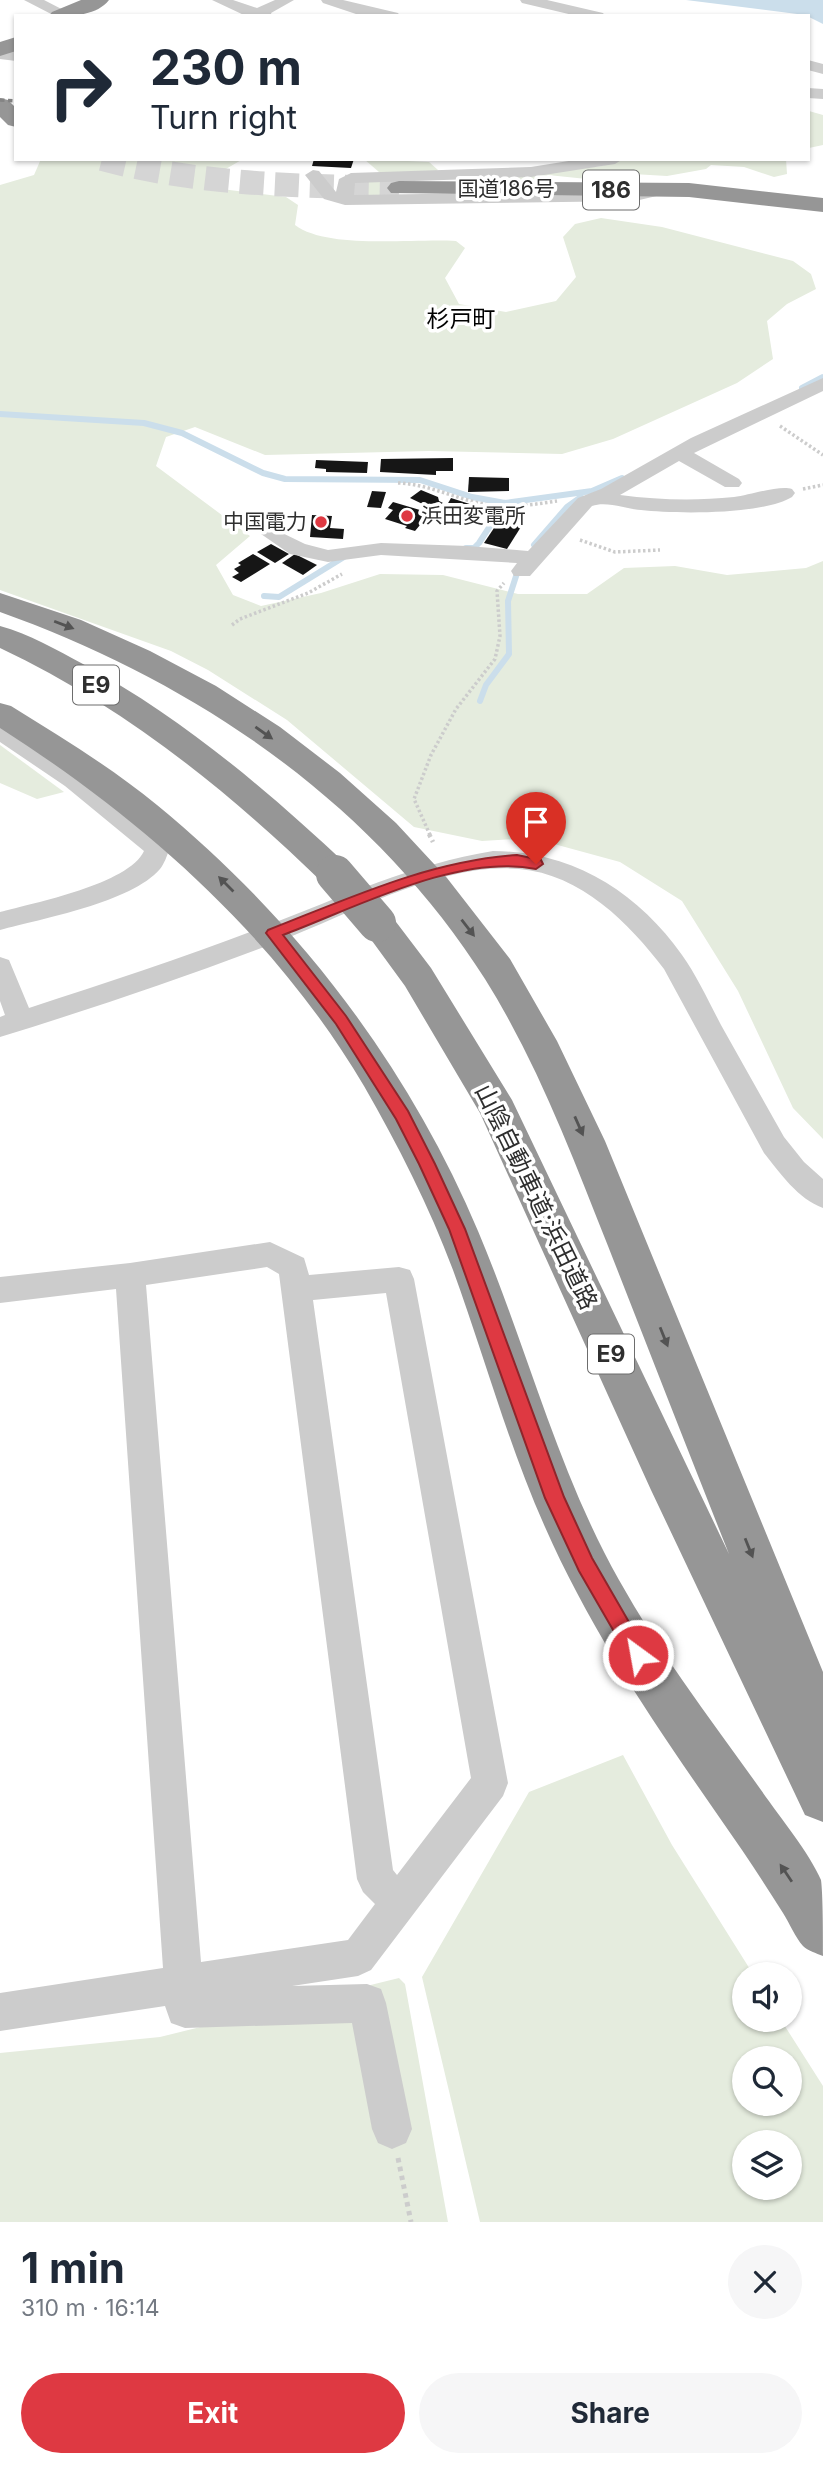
<!DOCTYPE html>
<html lang="en">
<head>
<meta charset="utf-8">
<style>
	body { margin:0; font-family:Inter,"Noto Sans JP",sans-serif; background:#f6f6f7; color:#1f2937; height:100vh; display:flex; flex-direction:column; font-size:26px; white-space:nowrap }
	* { box-sizing:border-box; margin:0 }
	p { font-size:23px; color:#747a83 }
	.icon { flex:none; width:38px; height:38px; fill:none; stroke:currentColor; stroke-width:2; stroke-linecap:round; stroke-linejoin:round }
	.map { position:relative; height:2222px; overflow:hidden }
	.sheet { display:flex; flex-direction:column; background:#fff; flex:1 }
	.sheet>* { flex:none }
	.top-card { position:absolute; left:14px; top:14px; width:796px; height:147px; border-radius:0px; box-shadow:0 2px 5px #0004; background:#fff; color:#1f2937; overflow:hidden }
	.buttons { position:absolute; left:732px; top:1962px; display:grid; gap:14px }
	.buttons a { display:grid; place-items:center; width:70px; height:70px; border-radius:50%; background:#fff; box-shadow:0 2px 5px #0004; font-size:35px }
	.pin { position:absolute; display:grid; place-items:center; width:60px; height:60px; color:#fff; margin:-72px -30px; border-radius:50% 50% 50% 0; rotate:-45deg; box-shadow:0 0 7px #0007 }
	.pin .icon { rotate:45deg }
	.me { position:absolute; width:77px; margin:-38px; rotate:328deg; stroke-linejoin:round; filter:drop-shadow(0 0 5px #0008) }
	.turn { display:flex; align-items:center; gap:24px; height:147px; padding:0 21px; font-size:32px }
	.turn .icon { width:91px; height:91px; stroke-width:2.5 }
	.turn b { display:block; font-size:49px; line-height:60px }
	.round { display:grid; place-items:center; flex:none; width:74px; height:74px; border-radius:37px; background:#f6f6f7 }
	.overview { display:flex; align-items:center; justify-content:space-between; height:119px; padding:0 21px }
	h1 { font-size:42px; font-weight:700; line-height:52px }
	.primary-button { display:flex; gap:14px; margin-top:auto; padding:14px 21px }
	.primary-button a { flex:1; height:80px; border-radius:42px; background:#de3942; color:#fff; font-size:28px; font-weight:700; line-height:80px; text-align:center }
	.primary-button a+a { background:#f6f6f7; color:#1f2937 }
	.map>svg:first-child { display:block }
	.green { fill:#e5ecde; fill-rule:evenodd }
	.water { fill:#cbdeeb }
	.lines { fill:none; stroke-linecap:round; stroke-linejoin:round }
	.stream { stroke:#cbdeeb; stroke-width:6 }
	.building { fill:#161616 }
	.highway-tunnel { stroke:#d5d5d5; stroke-width:24; stroke-dasharray:24 11; stroke-linecap:butt }
	.path-far2 { stroke:#ccc; stroke-width:3.5; stroke-dasharray:2.5 2.5; stroke-linecap:butt }
	.path-far1 { stroke:#ccc; stroke-width:4.5; stroke-dasharray:3.5 3.5; stroke-linecap:butt }
	.path { stroke:#ccc; stroke-width:5; stroke-dasharray:4.5 4.5; stroke-linecap:butt }
	.minor { fill:#ccc; fill-rule:evenodd }
	.highway { fill:#969696; fill-rule:evenodd }
	.rail { stroke:#848484; stroke-width:3.5; stroke-dasharray:4.5 3.5; stroke-linecap:butt }
	.highway-bridge { stroke:#969696; stroke-width:38 }
	.oneway { fill:#535353 }
	.route { fill:#de3942; stroke:#90252b; stroke-width:2 }
	.poi-dot { fill:#de3942; stroke:#fff; stroke-width:2.5 }
	.labels { text-anchor:middle; stroke-width:7; stroke-linejoin:round; paint-order:stroke }
	.far-street-label { font-size:21px; fill:#2f2f2f; stroke:#fff }
	.far-poi-label { font-size:21px; fill:#2f2f2f; stroke:#fff; text-anchor:start }
	.shield { fill:#fff; stroke:#6d6d6d; stroke-width:2 }
	.shield-label { font-size:23px; font-weight:bold; fill:#2f2f2f }
	.far-quarter-label { font-size:23px; fill:#000; stroke:#fff }
	.street-label { font-size:24px; fill:#2f2f2f; stroke:#fff }
</style>
</head>
<body>
<div class="map">
<svg width="823" height="2222" viewBox="0 0 823 2222">
	<rect width="100%" height="100%" fill="#fff"/>
	<g class="green">
		<polygon points="809,111 823,115 823,145 809,148"/>
		<path d="M41,159H243L219,173L213,188L286,197L298,205L295,225C328,250 414,238 456,241L465,248L445,278L459,304L506,312L556,301L576,277L563,237L575,224L601,218L662,227L793,261L811,274L816,289L787,304L767,321L773,359L737,383L613,439L562,454L429,451L265,455L195,427L166,437L156,466L250,536L216,565L233,595L261,606L321,593L380,574L443,575L518,594H587L624,568L675,566L727,575L806,568L823,561V1139L793,1108L738,991L682,901L620,862L532,838L482,841L414,827L287,720L208,670L171,651L0,590V185L34,175Z"/>
		<polygon points="364,159 429,162 438,170 432,174 379,172"/>
		<polygon points="603,159 786,159 787,174 774,177 744,167 711,165 706,169 667,176 633,174 622,180 606,181 548,175 536,182 454,181 602,166 607,164"/>
		<polygon points="394,180 393,197 353,197 349,182"/>
		<polygon points="0,745 64,792 37,799 0,783"/>
		<path d="M623,1755L672,1845L753,1974H744V2020H781L823,2086V2222H480L422,1977L529,1792ZM744,2058H789V2104H744ZM744,2142H789V2188H744Z"/>
		<polygon points="399,1978 405,1984 448,2222 0,2222 0,2053 160,2037"/>
	</g>
	<polygon class="water" points="686,0 823,0 823,24 805,15"/>
	<g class="lines">
		<g class="stream">
			<polyline points="802,388 823,377"/>
			<polyline points="0,414 144,423 182,433 263,473 285,479 420,480 472,497 505,503 592,491 622,478"/>
			<polyline points="534,545 567,507 581,497"/>
			<polyline points="466,548 474,548 479,543 505,503"/>
			<polyline points="264,596 279,597 344,557"/>
			<polyline points="480,701 486,685 509,654 508,601 519,567"/>
		</g>
	</g>
	<g class="building">
		<polygon points="314,159 354,159 351,168 312,166"/>
		<polygon points="453,458 453,471 436,471 436,475 380,472 381,459"/>
		<polygon points="316,460 368,462 367,473 326,472 326,469 315,468"/>
		<polygon points="469,477 509,478 509,491 468,492"/>
		<polygon points="421,490 438,497 439,501 443,503 435,510 410,498"/>
		<polygon points="372,491 386,492 381,508 367,507"/>
		<polygon points="451,498 479,507 470,517 443,512"/>
		<polygon points="393,502 430,513 415,531 405,528 407,526 385,519 393,510 388,508"/>
		<polygon points="312,515 332,516 330,528 344,529 343,539 310,537"/>
		<polygon points="502,516 524,522 507,549 484,543"/>
		<polygon points="271,544 289,554 275,563 257,552"/>
		<polygon points="253,554 270,564 241,582 232,577 239,573 234,569 241,565 238,563"/>
		<polygon points="295,554 317,565 303,575 282,563"/>
	</g>
	<g class="lines">
		<path class="highway-tunnel" d="M102,159C200,185 298,186 399,188"/>
		<g class="path-far2">
			<polyline points="780,426 823,455"/>
			<path d="M398,483C427,484 452,497 479,503C505,509 531,505 557,501"/>
			<polyline points="803,489 823,485"/>
			<polyline points="580,540 615,552 660,550"/>
			<polyline points="232,625 240,619 308,593 342,574"/>
			<polyline points="430,835 414,799 431,755 456,709 495,659 500,636 497,591 504,583"/>
		</g>
		<polyline class="path-far1" points="429,834 433,842"/>
		<polyline class="path" points="398,2158 411,2222"/>
		<g class="minor">
			<polygon points="24,0 44,0 75,16 55,16"/>
			<polygon points="212,0 233,0 257,8 275,0 294,0 271,13 272,16 246,16"/>
			<polygon points="321,0 343,0 398,13 400,16 362,16 323,3"/>
			<polygon points="520,0 547,0 603,13 605,16 577,16 522,3"/>
			<polygon points="0,49 16,51 16,61 0,59"/>
			<polygon points="808,60 823,64 823,74 808,70"/>
			<polygon points="808,88 823,89 823,99 808,98"/>
			<polygon points="581,159 623,159 615,164 531,177 355,183 354,195 635,191 655,186 664,191 661,195 635,201 345,205 324,199 305,175 313,170 319,171 336,192 339,179 351,173 531,167"/>
			<path d="M823,378V391L694,453L739,479L742,483L739,487H725L679,461L620,495C658,500 696,501 734,497C750,495 779,485 792,489L795,493L792,497C763,515 675,514 641,510C625,509 607,501 592,506L530,576H514L511,571L517,563L381,555L328,562L290,554L261,534L265,530L272,528L305,544L328,550L381,543L468,546L528,551L578,498L601,489L691,438Z"/>
			<path d="M0,723L8,726L83,774L152,829L169,850C167,856 164,864 160,869C132,902 41,919 0,930V912C34,903 129,884 144,851L65,786L0,742Z"/>
			<path d="M493,851C571,851 637,891 682,955C697,976 709,1002 721,1025C742,1062 763,1100 784,1137L804,1162L823,1179V1208C798,1199 780,1173 764,1153L664,969C629,923 581,874 519,869C442,862 353,913 282,940C189,976 94,1008 0,1037V1017L5,1015L0,1001V957L9,960L29,1008C109,982 188,956 266,926C341,897 413,864 493,851Z"/>
			<path d="M270,1242L304,1258L309,1275L399,1267L410,1270L414,1279L508,1783L503,1796L371,1970L358,1976L292,1986L367,1984L381,1989L386,2003L412,2129L406,2143L392,2149L378,2143L372,2129L352,2023L185,2028L171,2023L165,2006L0,2031V1993L163,1968L116,1289L0,1303V1277L130,1263ZM267,1267L279,1274L357,1879L363,1892L375,1904L348,1940L201,1962L146,1285ZM386,1293L471,1778L397,1875L393,1870L313,1300Z"/>
		</g>
		<g class="highway">
			<path d="M81,0H109C96,17 68,16 49,16L52,12Z"/>
			<polygon points="16,37 16,51 0,56 0,42"/>
			<polygon points="0,98 8,100 16,108 16,127 8,125 0,117"/>
			<polygon points="399,181 689,183 823,198 823,212 689,197 391,193 387,188 391,183"/>
			<path d="M0,593L81,620L150,651L216,686L280,727L340,773L396,823L447,878L510,959L557,1041L605,1141L823,1672V1822L805,1815L651,1490L480,1113L405,986L359,923L364,914L377,910L390,914L431,968L512,1100L729,1554C688,1451 648,1348 608,1246C572,1155 537,1062 485,979C373,802 194,681 0,612Z"/>
			<path d="M0,626C29,634 57,650 83,664C181,717 266,789 347,865L352,874L347,883L335,886L323,883C226,789 123,706 0,648Z"/>
			<path d="M0,703L11,706C61,737 112,768 157,805C296,919 408,1065 478,1231C527,1347 557,1470 619,1580C660,1654 712,1721 761,1790C779,1816 809,1852 821,1880C823,1895 823,1937 823,1956C816,1953 808,1951 803,1946C795,1937 790,1924 783,1913C770,1892 756,1871 742,1850C670,1746 596,1643 545,1527C508,1444 484,1355 453,1270C429,1206 398,1145 364,1086C276,937 144,820 0,728Z"/>
		</g>
		<polyline class="rail" points="0,100 16,101"/>
		<polyline class="highway-bridge" points="335,874 377,923"/>
	</g>
	<defs><path id="oneway-solid" d="M-6-.8H1V-3.2L6.5 0L1 3.2V.8H-6Z" transform="scale(1.75)"/></defs>
	<g class="oneway">
		<use href="#oneway-solid" transform="translate(64 625) rotate(21)"/>
		<use href="#oneway-solid" transform="translate(264 733) rotate(35)"/>
		<use href="#oneway-solid" transform="translate(226 884) rotate(-135)"/>
		<use href="#oneway-solid" transform="translate(468 928) rotate(52)"/>
		<use href="#oneway-solid" transform="translate(579 1126) rotate(66)"/>
		<use href="#oneway-solid" transform="translate(664 1337) rotate(68)"/>
		<use href="#oneway-solid" transform="translate(749 1548) rotate(68)"/>
		<use href="#oneway-solid" transform="translate(786 1873) rotate(-124)"/>
	</g>
	<path class="route" d="M517,855L541,860L543,864L536,869C459,853 355,908 283,935L346,1016L408,1111L435,1164L465,1229L564,1497L592,1558L648,1655L645,1661L638,1664L631,1661L579,1571L545,1498L449,1229L419,1164L396,1119L336,1024L266,933L268,930C350,898 429,861 517,855Z"/>
	<g class="poi-dot">
		<circle cx="407" cy="516" r="7"/>
		<circle cx="321" cy="522" r="7"/>
	</g>
	<g class="labels">
		<g class="far-street-label">
			<text x="506" y="196">国道186号</text>
		</g>
		<g class="far-poi-label">
			<text x="421" y="523">浜田変電所</text>
			<text x="307" y="529" text-anchor="end">中国電力</text>
		</g>
		<g class="shield">
			<rect x="583" y="170.5" width="56" height="39" rx="5"/>
			<rect x="73" y="665.5" width="46" height="39" rx="5"/>
			<rect x="588" y="1334.5" width="46" height="39" rx="5"/>
		</g>
		<g class="shield-label">
			<text x="611" y="198">186</text>
			<text x="96" y="693">E9</text>
			<text x="611" y="1362">E9</text>
		</g>
		<g class="far-quarter-label">
			<text x="461" y="327">杉戸町</text>
		</g>
		<g class="street-label">
			<text transform="translate(536 1197) rotate(64)" y="8">山陰自動車道;浜田道路</text>
		</g>
	</g>
</svg>
<div class="buttons">
<a><svg class="icon" aria-label="sound" viewBox="0 0 24 24"><path d="M4 9h4l5-4v14l-5-4H4zM17 9q2 3 0 6"/></svg></a>
<a><svg class="icon" aria-label="search" viewBox="0 0 24 24"><circle cx="10" cy="10" r="6"/><path d="M15 15l6 6"/></svg></a>
<a><svg class="icon" aria-label="layers" viewBox="0 0 24 24"><path d="M12 4l9 5-9 5-9-5zM3 14l9 5 9-5"/></svg></a>
</div>
<div class="pin" style="left:536px;top:864px;background:#d93025"><svg class="icon" aria-label="arrive" viewBox="0 0 24 24"><path d="M6 21V4h12l-3 4 3 4H6"/></svg></div>
<svg class="me" style="left:638px;top:1655px" viewBox="-20 -20 40 40"><circle r="17" fill="#de3942" stroke="#fff" stroke-width="3"/><path d="M0-11L8 9 0 5-8 9z" fill="#fff"/></svg>
<div class="top-card">
<div class="turn"><svg class="icon" aria-label="right" viewBox="0 0 24 24"><path d="M7 20v-9h11M14 6l5 5-5 5"/></svg><div><b>230 m</b>Turn right</div></div>
</div>
</div>
<section class="sheet">
<div class="overview"><div><h1>1 min</h1><p>310 m · 16:14</p></div><a class="round"><svg class="icon" aria-label="close" viewBox="0 0 24 24"><path d="M6 6l12 12M18 6L6 18"/></svg></a></div>
<div class="primary-button"><a>Exit</a><a>Share</a></div>
</section>
</body>
</html>
